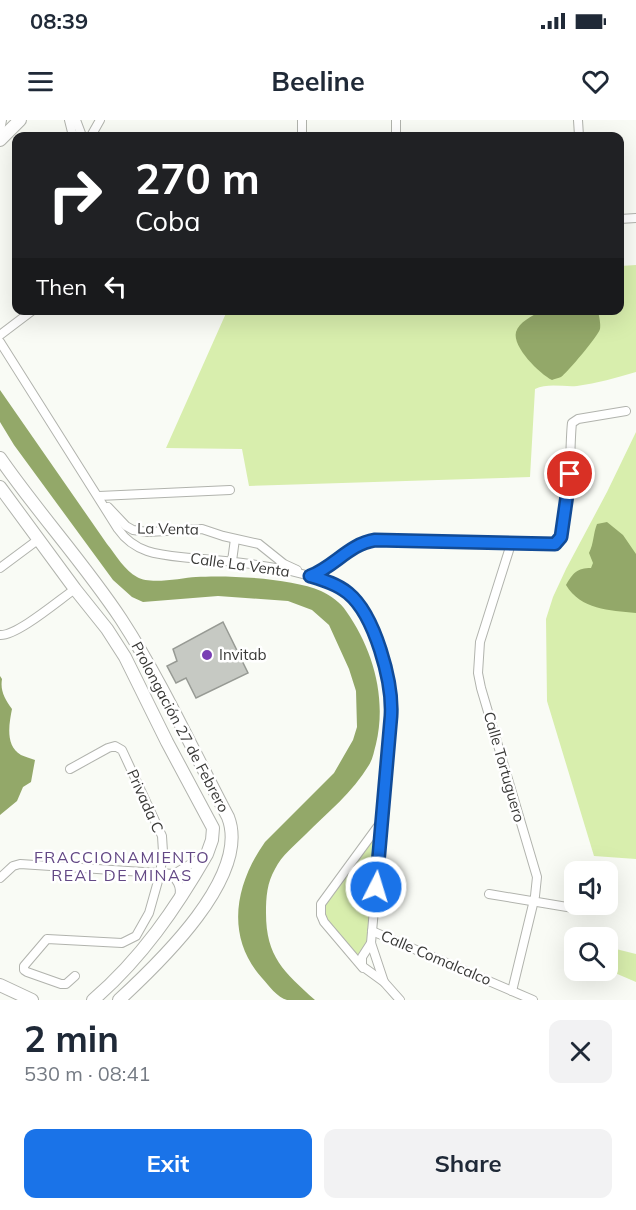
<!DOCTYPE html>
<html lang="en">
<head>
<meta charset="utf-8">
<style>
	body { margin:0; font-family:Mulish,sans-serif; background:#f2f2f3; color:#1f2937; height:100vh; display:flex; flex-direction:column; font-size:22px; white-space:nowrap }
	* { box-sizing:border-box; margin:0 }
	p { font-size:20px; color:#747a83 }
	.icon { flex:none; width:33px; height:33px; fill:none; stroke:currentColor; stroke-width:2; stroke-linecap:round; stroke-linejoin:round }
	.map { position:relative; height:880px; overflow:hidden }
	.side { display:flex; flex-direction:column; background:#fff; flex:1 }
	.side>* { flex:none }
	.banner { position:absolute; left:12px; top:12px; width:612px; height:183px; border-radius:12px; box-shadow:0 6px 24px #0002; background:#202124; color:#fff; overflow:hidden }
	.buttons { position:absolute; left:564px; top:741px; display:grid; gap:12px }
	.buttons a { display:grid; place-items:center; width:54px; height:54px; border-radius:12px; background:#fff; box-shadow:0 6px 24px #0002; font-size:30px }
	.pin { position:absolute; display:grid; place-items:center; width:51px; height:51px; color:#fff; margin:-26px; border:3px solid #fff; border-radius:50%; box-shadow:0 2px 6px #0007 }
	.me { position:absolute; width:66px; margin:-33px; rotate:5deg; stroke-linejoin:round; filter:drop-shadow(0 0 4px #0008) }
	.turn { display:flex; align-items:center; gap:21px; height:126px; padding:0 24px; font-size:27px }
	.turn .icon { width:78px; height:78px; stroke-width:2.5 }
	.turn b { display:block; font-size:42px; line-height:51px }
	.then { display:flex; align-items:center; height:57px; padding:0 24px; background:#0003; gap:12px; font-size:22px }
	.round { display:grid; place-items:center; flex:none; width:63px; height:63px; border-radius:12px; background:#f2f2f3 }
	.overview { display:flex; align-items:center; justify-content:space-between; height:102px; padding:0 24px }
	h1 { font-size:36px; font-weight:700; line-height:45px }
	.cta { display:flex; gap:12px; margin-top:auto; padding:12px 24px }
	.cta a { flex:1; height:69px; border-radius:12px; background:#1a73e8; color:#fff; font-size:24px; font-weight:700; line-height:69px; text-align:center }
	.cta a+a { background:#f2f2f3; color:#1f2937 }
	.status { display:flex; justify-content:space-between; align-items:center; height:42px; padding:0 30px; background:#fff; direction:ltr }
	.status svg { height:16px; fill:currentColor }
	header { display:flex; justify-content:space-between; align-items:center; height:78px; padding:0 24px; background:#fff; font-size:27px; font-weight:700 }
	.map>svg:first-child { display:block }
	.green { fill:#d8eead }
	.water { fill:#93a869 }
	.building { fill:#c6c9c3; stroke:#979a94; stroke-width:1.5 }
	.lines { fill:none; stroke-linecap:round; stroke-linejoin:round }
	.street-casing { stroke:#b1b3ad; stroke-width:10 }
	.secondary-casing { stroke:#b1b3ad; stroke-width:14 }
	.primary-casing { stroke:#b1b3ad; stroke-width:14 }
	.street { stroke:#fff; stroke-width:8 }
	.secondary { stroke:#fff; stroke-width:12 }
	.primary { stroke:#fff; stroke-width:12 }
	.route-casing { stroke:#114b97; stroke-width:15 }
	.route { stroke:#1a73e8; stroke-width:10 }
	.poi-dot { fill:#793eb4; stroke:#fff; stroke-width:2 }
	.labels { text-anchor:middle; stroke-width:5; stroke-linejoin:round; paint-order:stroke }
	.street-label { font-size:15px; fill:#393937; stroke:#fff }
	.poi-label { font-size:15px; fill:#393937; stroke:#fff; text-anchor:start }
	.neighbourhood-label { font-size:16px; letter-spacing:1.5px; fill:#634885; stroke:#fff }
</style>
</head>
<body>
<div class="status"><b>08:39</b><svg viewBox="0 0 49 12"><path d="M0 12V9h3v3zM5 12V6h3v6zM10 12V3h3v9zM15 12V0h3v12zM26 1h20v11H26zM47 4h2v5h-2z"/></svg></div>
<header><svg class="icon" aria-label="menu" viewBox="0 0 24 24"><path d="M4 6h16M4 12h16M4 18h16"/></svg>Beeline<svg class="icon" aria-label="heart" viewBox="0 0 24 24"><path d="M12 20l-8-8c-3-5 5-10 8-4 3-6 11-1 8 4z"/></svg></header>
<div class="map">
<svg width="636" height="880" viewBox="0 0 636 880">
	<rect width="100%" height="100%" fill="#f9fbf5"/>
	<g class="green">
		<path d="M636,145V252C616,258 597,263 577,266C563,267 547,263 535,269L530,357L249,366L242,329L166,328L227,191L620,190V146Z"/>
		<polygon points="636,312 636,739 594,736 547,581 546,499 553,477 566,449 607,372"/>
		<polygon points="382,702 371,823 356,839 322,799 324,778"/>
		<polygon points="616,829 636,834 636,862 608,850 608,834"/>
	</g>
	<g class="water">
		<path d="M541,191H598C599,196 601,204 600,209C598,216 567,253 561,257C559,258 554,259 552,260C540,254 512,227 516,212C519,202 532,196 541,191Z"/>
		<path d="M0,270L107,424C116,435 125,451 137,457C150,465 181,458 196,457C228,455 292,458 321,471C330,475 341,483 346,491C373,529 387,578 376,624C374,631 373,639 369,645C353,672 327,693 305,715C294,726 282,735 275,749C267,763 266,777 266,793C266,837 284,852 315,880C306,880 295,880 287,880C278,878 268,865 262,858C225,817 235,764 265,722L334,653L353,620L357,607L356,571L349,549L329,505L312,490L288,481L218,476L143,482L132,477L113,460L14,325L0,302Z"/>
		<path d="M607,402L623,415L636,434V493C609,490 581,490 566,465C573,453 577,448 591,448L593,443L589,433C594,423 593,414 597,404Z"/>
		<path d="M0,556L2,559C0,571 5,579 12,589C9,604 5,626 21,635C25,637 30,638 35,640L31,662L23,667L17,681L0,695Z"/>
	</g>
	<polygon class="building" points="223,502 248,553 196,578 186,558 176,563 167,546 177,541 173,529"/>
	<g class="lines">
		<defs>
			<g id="street">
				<polyline points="69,0 73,16"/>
				<polyline points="76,0 82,16"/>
				<polyline points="302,0 302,16"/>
				<polyline points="396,0 396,16"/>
				<polyline points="578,0 579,16"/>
				<polyline points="0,11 2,0"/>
				<polyline points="91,16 100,0"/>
				<polyline points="620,99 636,98"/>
				<polyline points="0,215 33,190"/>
				<path d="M0,222L118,409C136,435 163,435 191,438C233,441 324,449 353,478C370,494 376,517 382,539C386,556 391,571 392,588L371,823L384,862"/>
				<polyline points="99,376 230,370"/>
				<polyline points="108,387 126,406 133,410 148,412 202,409 223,416 259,424 284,444 297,450"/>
				<polyline points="511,424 480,522 478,553 481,568 537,757 535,776 512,871"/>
				<polyline points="232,441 235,419"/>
				<polyline points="0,448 39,419"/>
				<path d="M310,456C334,447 349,424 375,420L555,424C572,412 569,326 572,303L578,299L626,291"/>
				<path d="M0,515C17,516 59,480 75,469"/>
				<polyline points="70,649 108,628 115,626 122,630 162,716 163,732 160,754 149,793 136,816 122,823 47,819 24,846 24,850 27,852 61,864 66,864 75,856"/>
				<path d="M167,754C177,757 182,767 179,777"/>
				<polyline points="0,758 13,746 20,744 174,754 204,736"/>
				<polyline points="489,774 585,790"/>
				<polyline points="372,811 533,880"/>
				<polyline points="371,823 362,837 362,846 384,862 400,880"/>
				<polyline points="363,848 324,802 321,795 321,784 381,702"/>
			</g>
			<g id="secondary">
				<path d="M0,338C38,393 84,443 121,499C162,562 193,631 228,697C251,756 159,843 119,880"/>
				<path d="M0,367L75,469L107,509L125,537L167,622L213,708L212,720L207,734C176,788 141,839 93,880"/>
				<polyline points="0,865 32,880"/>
			</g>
			<polyline id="primary" points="0,20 20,0"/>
		</defs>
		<use href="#street" class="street-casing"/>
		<use href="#secondary" class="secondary-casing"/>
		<use href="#primary" class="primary-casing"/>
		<use href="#street" class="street"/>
		<use href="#secondary" class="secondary"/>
		<use href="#primary" class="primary"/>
	</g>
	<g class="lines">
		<defs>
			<path id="route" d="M376,767L391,596C393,562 375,495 348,473C337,464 323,460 310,456C334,447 349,424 375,420L555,424L561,417L570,354"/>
		</defs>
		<use href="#route" class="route-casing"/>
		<use href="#route" class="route"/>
	</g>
	<circle class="poi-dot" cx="207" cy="535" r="6"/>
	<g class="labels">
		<g class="street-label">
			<text transform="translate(168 409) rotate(1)" y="5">La Venta</text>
			<text transform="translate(240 445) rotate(8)" y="5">Calle La Venta</text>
			<text transform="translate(180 607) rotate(62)" y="5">Prolongación 27 de Febrero</text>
			<text transform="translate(504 647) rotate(74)" y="5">Calle Tortuguero</text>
			<text transform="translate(145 681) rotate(66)" y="5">Privada C</text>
			<text transform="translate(436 838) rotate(23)" y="5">Calle Comalcalco</text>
		</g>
		<g class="poi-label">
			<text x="219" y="540">Invitab</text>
		</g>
		<g class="neighbourhood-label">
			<text x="122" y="743">FRACCIONAMIENTO<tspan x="122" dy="18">REAL DE MINAS</tspan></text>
		</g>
	</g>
</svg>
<div class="buttons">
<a><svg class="icon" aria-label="sound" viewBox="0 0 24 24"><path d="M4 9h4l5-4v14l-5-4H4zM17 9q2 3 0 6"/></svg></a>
<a><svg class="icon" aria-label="search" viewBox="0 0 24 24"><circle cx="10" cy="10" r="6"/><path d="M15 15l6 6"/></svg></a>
</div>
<div class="pin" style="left:570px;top:354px;background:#d93025"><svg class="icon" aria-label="arrive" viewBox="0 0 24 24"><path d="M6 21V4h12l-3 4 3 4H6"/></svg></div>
<svg class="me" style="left:376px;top:767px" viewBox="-20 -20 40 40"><circle r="17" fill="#1a73e8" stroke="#fff" stroke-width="3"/><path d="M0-11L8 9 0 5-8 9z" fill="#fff"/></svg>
<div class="banner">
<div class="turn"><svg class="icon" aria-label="right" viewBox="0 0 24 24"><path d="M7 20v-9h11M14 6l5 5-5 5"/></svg><div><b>270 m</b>Coba</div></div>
<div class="then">Then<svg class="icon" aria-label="left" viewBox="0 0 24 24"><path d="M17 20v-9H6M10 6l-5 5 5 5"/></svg></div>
</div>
</div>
<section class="side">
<div class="overview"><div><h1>2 min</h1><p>530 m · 08:41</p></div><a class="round"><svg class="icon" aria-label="close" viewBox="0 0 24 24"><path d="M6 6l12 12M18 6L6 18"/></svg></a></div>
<div class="cta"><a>Exit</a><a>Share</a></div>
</section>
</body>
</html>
